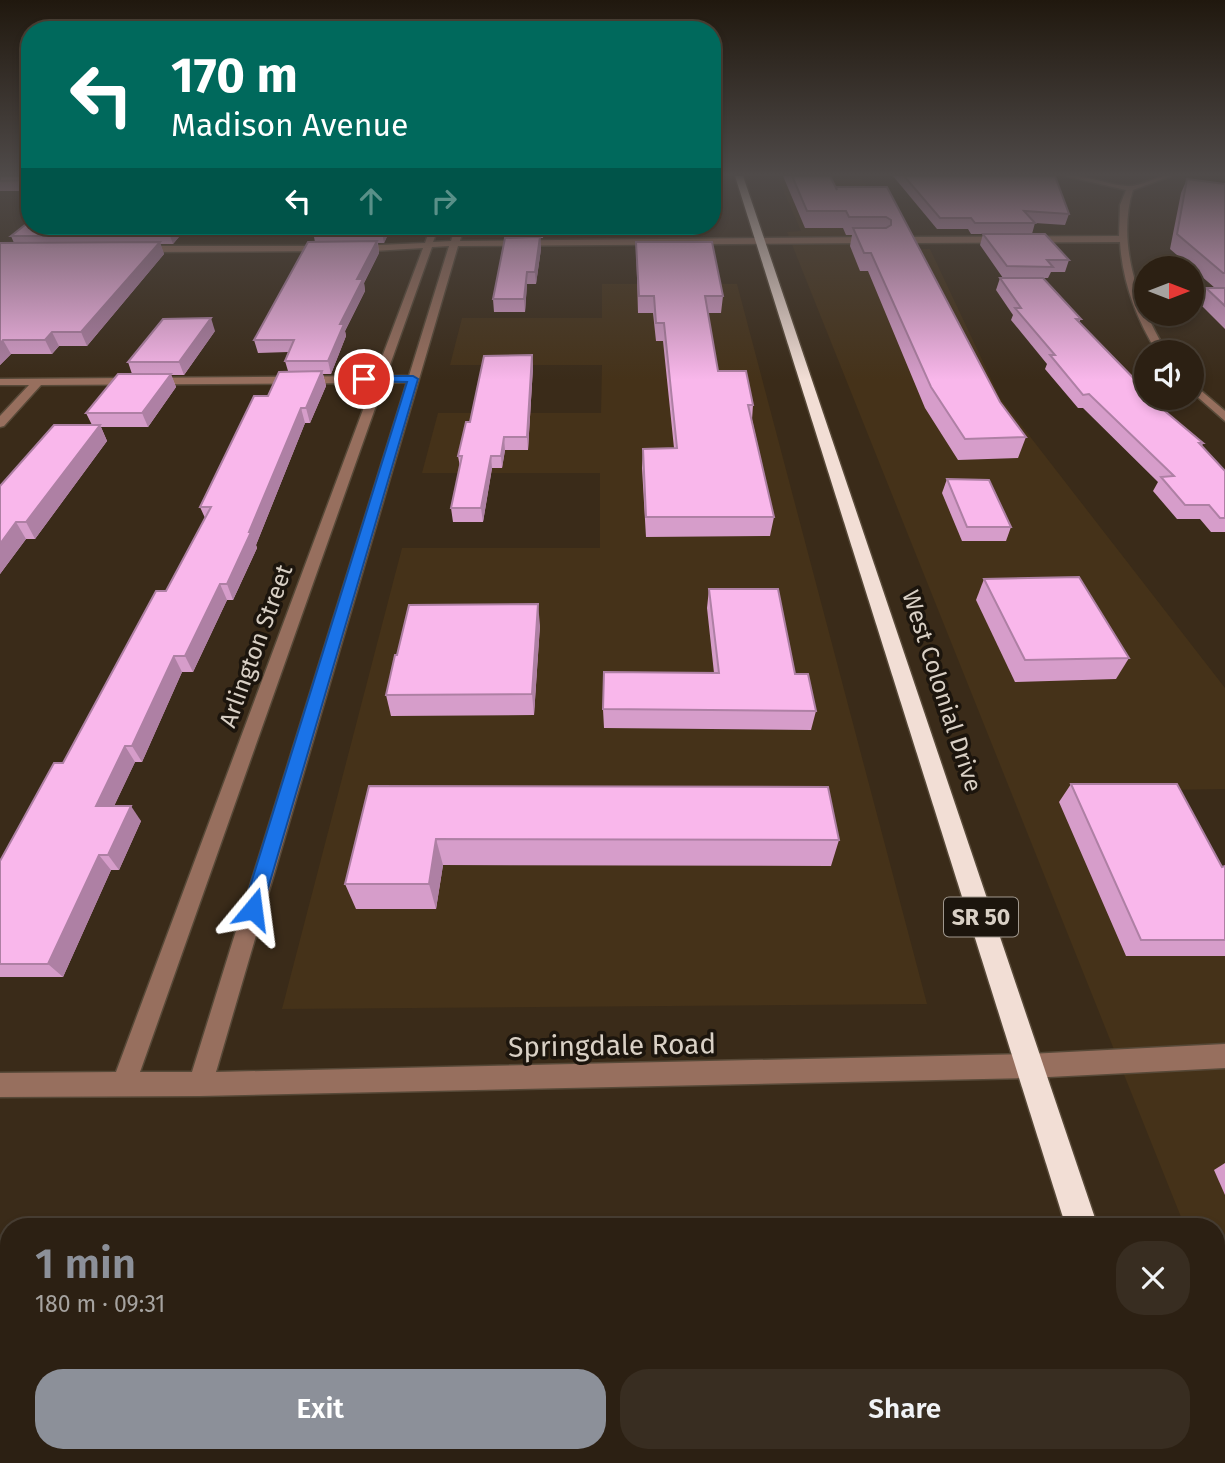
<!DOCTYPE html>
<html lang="en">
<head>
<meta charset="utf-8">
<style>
	body { margin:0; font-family:"Fira Sans",sans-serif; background:#382d21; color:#f1f3f6; height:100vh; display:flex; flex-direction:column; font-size:26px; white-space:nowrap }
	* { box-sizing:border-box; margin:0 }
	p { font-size:23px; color:#a6a3a0 }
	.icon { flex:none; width:38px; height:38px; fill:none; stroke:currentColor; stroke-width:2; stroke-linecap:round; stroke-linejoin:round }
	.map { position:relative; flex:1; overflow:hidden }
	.details { position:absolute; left:0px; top:1218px; width:1225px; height:245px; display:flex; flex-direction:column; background:#2c2013; border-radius:28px 28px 0 0; box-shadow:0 4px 10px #0003,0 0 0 2px #483e33 }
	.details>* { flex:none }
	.hud { position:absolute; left:21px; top:21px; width:700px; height:214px; border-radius:28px; box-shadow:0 4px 10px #0003,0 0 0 2px #483e33; background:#00695c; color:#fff; overflow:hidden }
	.needle { width:46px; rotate:90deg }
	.tools { position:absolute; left:1134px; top:256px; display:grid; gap:14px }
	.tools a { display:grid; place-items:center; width:70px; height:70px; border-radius:50%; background:#2c2013; box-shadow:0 4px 10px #0003,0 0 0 2px #483e33; font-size:35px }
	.pin { position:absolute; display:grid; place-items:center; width:60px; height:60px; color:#fff; margin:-30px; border:4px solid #fff; border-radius:50%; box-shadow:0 2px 7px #0007 }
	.me { position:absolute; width:77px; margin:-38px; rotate:16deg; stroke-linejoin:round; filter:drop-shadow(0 0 5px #0008) }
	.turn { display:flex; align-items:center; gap:24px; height:147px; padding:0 35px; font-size:32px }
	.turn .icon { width:91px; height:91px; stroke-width:2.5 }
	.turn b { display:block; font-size:49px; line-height:60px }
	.lanes { display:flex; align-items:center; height:66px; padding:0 35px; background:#0003; justify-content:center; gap:35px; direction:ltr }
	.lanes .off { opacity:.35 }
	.round { display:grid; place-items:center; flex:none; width:74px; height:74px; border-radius:28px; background:#382d21 }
	.overview { display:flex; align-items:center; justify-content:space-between; height:119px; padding:0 35px }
	h1 { font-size:42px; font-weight:600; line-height:52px; color:#8c9099 }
	.primary-button { display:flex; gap:14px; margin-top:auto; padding:14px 35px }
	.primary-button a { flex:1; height:80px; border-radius:28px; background:#8c9099; color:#fff; font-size:28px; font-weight:600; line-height:80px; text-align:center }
	.primary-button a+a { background:#382d21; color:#f1f3f6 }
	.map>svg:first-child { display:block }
	.built { fill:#453219 }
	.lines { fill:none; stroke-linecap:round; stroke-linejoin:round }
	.minor-casing { stroke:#574938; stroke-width:3 }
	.highway-casing { stroke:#574938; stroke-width:3 }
	.minor { fill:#976f5e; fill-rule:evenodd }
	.highway { fill:#f2ded5; fill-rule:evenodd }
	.wall { fill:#d69dca }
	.shaded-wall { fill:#ae80a4 }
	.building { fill:#f9b7eb; stroke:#ae80a4; stroke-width:2 }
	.route { fill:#1a73e8; stroke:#114b97; stroke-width:2 }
	.labels { text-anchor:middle; stroke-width:7; stroke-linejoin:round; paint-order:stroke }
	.shield { fill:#1c150d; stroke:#a0988e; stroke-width:2 }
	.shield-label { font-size:23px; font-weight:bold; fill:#d9d0c5 }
	.street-label { font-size:24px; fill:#d9d0c5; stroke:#1c150d }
	.near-street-label { font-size:28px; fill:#d9d0c5; stroke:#1c150d }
</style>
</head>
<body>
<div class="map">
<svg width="1225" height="1463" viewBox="0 0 1225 1463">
	<rect width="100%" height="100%" fill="#3a2b19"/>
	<g class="built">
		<polygon points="777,176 860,176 906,249 930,249 1000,398 1225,688 1225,789 1164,790 1225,889 1225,1326 1216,1304 1216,1227 1185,1227 787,232 801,231"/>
		<polygon points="712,225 714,230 533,231 533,226"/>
		<polygon points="602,284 737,284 927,1004 282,1009 402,548 600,548 600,473 422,473 438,413 601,413 602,365 450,365 462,318 602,318"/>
	</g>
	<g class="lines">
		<defs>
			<g id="minor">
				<path d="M1065,176C1086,174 1106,185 1127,186C1142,187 1156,175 1171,176L1133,190C1116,243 1139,307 1167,352H1157C1136,319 1122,280 1120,242L910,243L906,240L910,237L1119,236L1120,205L1126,190Z"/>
				<path d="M431,226H439L433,242L451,241L456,226H464L460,241L875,237L879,240L875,243L458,246L216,1072L1029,1054L1225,1044V1068L1029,1078L200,1096L0,1097V1073L116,1072L373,383L41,385L4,426L0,427V416L29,385H0V379L375,376L423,248L357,252L353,249L357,246L425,243ZM449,246L409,376H386L432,247ZM407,382L192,1072H140L384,383Z"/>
				<polygon points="325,246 328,247 328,251 140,252 136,249 140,246"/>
				<polygon points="1192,383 1225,411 1225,421 1192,392"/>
			</g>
			<g id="highway">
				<polygon points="735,176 743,176 1098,1227 1066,1227"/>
				<polygon points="1140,1454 1176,1454 1178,1463 1142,1463"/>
			</g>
		</defs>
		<use href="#minor" class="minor-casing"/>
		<use href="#highway" class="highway-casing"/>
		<use href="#minor" class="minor"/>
		<use href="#highway" class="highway"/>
	</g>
	<g class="wall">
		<rect x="0" y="176" width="30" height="15"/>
		<polygon points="783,176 830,176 836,188 887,187 1000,402 1026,437 1018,458 958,460 925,408 868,271 860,271 850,246 852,235 846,235 843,228 805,228"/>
		<polygon points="893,176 1055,176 1069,214 1065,225 1035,223 1032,234 1069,260 1065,272 1051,272 1048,278 1043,278 1081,319 1079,322 1166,412 1203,443 1202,446 1225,471 1225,532 1211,532 1200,519 1177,519 1153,491 1158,482 1083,408 1078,408 1045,369 1047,364 1011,320 1013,315 996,290 1000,278 1003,278 980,245 983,234 971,234 968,229 937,229"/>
		<polygon points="1187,179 1225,184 1225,329 1199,303 1206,288 1215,288 1170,249 1181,193"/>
		<polygon points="30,226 188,226 173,244 160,244 164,254 87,346 59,346 52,354 11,354 0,365 0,243 14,243 11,236"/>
		<polygon points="310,226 392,226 384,243 378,243 379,253 364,283 365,291 345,331 346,336 331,374 323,374 326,386 310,423 305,423 256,545 257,548 233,600 227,600 193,672 182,672 142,762 135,762 114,806 141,821 119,870 111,870 63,977 0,977 0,861 63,763 166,591 205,518 200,507 268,396 288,371 285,361 288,352 258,353 254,340 315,242 313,232 315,229"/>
		<polygon points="508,226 544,226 543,238 540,238 541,249 536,284 527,284 525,312 494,312 493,299 508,238"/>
		<polygon points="636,242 723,296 721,313 708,313 718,371 753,405 752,420 774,517 770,536 646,537 642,468 643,449 674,448 663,341 656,341 653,313 638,313"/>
		<polygon points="215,331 184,375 171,375 176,387 148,427 101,427 107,441 35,539 26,539 0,574 0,486 92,425 86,413 132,374 128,362"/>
		<polygon points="532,355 533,367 528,450 505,450 502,468 492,468 483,522 453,522 451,508 460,467 458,456 470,422"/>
		<polygon points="947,479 1011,527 1006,541 962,541 942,493"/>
		<polygon points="984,579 1129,658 1116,679 1015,682 976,600"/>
		<polygon points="709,589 795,674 816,711 811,730 604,728 603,709 714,673 707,608"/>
		<polygon points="540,625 534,715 391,716 386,695"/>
		<polygon points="1071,784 1222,867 1225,866 1225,956 1126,956 1059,802"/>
		<polygon points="369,786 839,840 831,866 443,865 436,909 356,909 345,884"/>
		<polygon points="1225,1163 1225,1195 1214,1170"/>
	</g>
	<g class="shaded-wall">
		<polygon points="179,226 188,226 173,244 170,236"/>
		<polygon points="385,226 392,226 384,243 382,232"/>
		<polygon points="540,237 541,249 536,284 535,272"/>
		<polygon points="377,241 379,253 364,283 365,291 345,331 346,336 331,374 328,361 340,324 357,279"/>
		<polygon points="160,242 164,254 87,346 81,332"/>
		<polygon points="527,272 527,284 525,312 524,299"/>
		<polygon points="211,318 215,331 184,375 179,362"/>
		<polygon points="52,332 59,346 52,354 45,340"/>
		<polygon points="3,340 11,354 0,365 0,344"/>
		<polygon points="532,355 533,367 528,450 527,437"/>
		<polygon points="322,371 326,386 310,423 306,408"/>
		<polygon points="171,374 176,387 148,427 142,413"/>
		<polygon points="301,408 305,423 256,545 257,548 233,600 227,584"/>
		<polygon points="100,425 107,441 35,539 26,522"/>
		<polygon points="504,437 505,450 502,468 501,456"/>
		<polygon points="491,456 492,468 483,522 481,508"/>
		<polygon points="16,522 26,539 0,574 0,544"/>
		<polygon points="220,584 227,600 193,672 185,656"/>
		<polygon points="538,604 540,625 534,715 532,694"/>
		<polygon points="174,656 182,672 142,762 132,746"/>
		<polygon points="125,746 135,762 107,821 96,806"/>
		<polygon points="131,806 141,821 119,870 108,855"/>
		<polygon points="436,839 443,865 436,909 429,884"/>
		<polygon points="99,855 111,870 63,977 48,964"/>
	</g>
	<g class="building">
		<polygon points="0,176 30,176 30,180 0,181"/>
		<polygon points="792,176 830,176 837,190 836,187 887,187 1000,402 1026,437 965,439 931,387 871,253 864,253 853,228 886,228 891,225 891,220 886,217 849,217 846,211 807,211"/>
		<polygon points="904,176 1055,176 1069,214 1024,211 1035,223 975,223 971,218 940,218"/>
		<polygon points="1187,179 1225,184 1225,273 1223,273 1177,234"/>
		<polygon points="30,221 30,226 179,226 170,236 11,236"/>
		<polygon points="317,226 385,226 382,232 313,232"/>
		<rect x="508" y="226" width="34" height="1"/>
		<polygon points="983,234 1045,234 1069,260 1047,260 1053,267 1007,266"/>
		<polygon points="540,237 535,272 527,272 524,299 493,299 505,238"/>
		<polygon points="377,241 357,279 363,279 340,324 344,324 328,361 285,361 294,340 254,340 308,242"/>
		<polygon points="160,242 81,332 52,332 45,340 3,340 0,344 0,243"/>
		<polygon points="636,242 712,242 723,296 705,296 718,371 746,371 753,405 748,405 774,517 646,517 643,449 677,448 664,323 656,323 654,296 639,296"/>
		<polygon points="1000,278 1043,278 1081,319 1076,319 1146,391 1146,397 1152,397 1166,412 1203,443 1199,443 1225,471 1225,518 1220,518 1209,505 1185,505 1161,477 1174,476 1089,394 1083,395 1050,355 1055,355 1015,308 1021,308"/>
		<polygon points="1206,288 1225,288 1225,306"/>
		<polygon points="211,318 179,362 128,362 163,319"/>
		<polygon points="532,355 527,437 504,437 501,456 491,456 481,508 451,508 462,456 458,456 466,422 470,422 484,356"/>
		<polygon points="322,371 306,408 301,408 249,532 251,532 227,584 220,584 185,656 174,656 132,746 125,746 96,806 131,806 108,855 99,855 48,964 0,964 0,861 54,763 63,763 156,591 166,591 211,507 200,507 254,396 268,396 279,372"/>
		<polygon points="118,374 171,374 142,413 86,413"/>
		<polygon points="54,425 100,425 26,522 16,522 0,544 0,486"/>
		<polygon points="947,479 989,480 1011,527 967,527"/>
		<polygon points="1079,577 1129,658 1025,660 984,579"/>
		<polygon points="709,589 778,589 795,674 808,674 816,711 603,709 604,672 719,673"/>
		<polygon points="538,604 532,694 386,695 395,655 397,655 409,605"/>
		<polygon points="1071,784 1177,784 1222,867 1225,866 1225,940 1141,940"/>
		<polygon points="369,786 828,787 839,840 436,839 429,884 345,884"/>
	</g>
	<linearGradient id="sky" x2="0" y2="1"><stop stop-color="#20180e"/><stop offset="0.46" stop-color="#4f4a49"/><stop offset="1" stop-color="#4f4a49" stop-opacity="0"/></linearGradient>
	<rect width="1225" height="380" fill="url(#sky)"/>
	<polygon class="route" points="364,376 413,376 418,379 262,909 260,915 253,918 246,915 243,909 407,382 360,381 360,377"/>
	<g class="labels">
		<rect class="shield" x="944" y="897.5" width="74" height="39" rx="5"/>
		<g class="shield-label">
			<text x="981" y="925">SR 50</text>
		</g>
		<g class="street-label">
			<text transform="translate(256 646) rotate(-70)" y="8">Arlington Street</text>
			<text transform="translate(942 691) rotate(72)" y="8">West Colonial Drive</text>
		</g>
		<g class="near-street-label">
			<text transform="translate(612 1045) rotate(-1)" y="10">Springdale Road</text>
		</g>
	</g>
</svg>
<div class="tools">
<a><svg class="needle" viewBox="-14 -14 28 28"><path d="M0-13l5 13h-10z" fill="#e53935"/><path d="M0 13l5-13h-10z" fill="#a6a3a0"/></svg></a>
<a><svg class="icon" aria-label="sound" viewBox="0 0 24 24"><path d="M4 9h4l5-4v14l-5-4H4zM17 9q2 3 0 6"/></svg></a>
</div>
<div class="pin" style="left:364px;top:379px;background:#d93025"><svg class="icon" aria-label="arrive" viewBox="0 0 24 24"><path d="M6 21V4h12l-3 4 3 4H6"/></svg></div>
<svg class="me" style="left:253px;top:909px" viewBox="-20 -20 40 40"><path d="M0-17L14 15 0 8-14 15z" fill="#1a73e8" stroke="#fff" stroke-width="4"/></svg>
<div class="hud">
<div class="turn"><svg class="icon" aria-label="left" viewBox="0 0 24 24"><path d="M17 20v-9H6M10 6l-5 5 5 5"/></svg><div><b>170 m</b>Madison Avenue</div></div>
<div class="lanes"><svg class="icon" aria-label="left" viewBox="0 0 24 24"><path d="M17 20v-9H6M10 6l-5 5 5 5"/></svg><svg class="icon off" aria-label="ahead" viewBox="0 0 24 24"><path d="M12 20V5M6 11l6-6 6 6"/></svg><svg class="icon off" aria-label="right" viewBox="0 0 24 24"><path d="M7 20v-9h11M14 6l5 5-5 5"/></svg></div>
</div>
<section class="details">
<div class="overview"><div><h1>1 min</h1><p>180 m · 09:31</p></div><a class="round"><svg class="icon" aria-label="close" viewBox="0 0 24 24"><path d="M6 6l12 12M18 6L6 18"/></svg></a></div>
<div class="primary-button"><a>Exit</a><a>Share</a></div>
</section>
</div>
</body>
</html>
